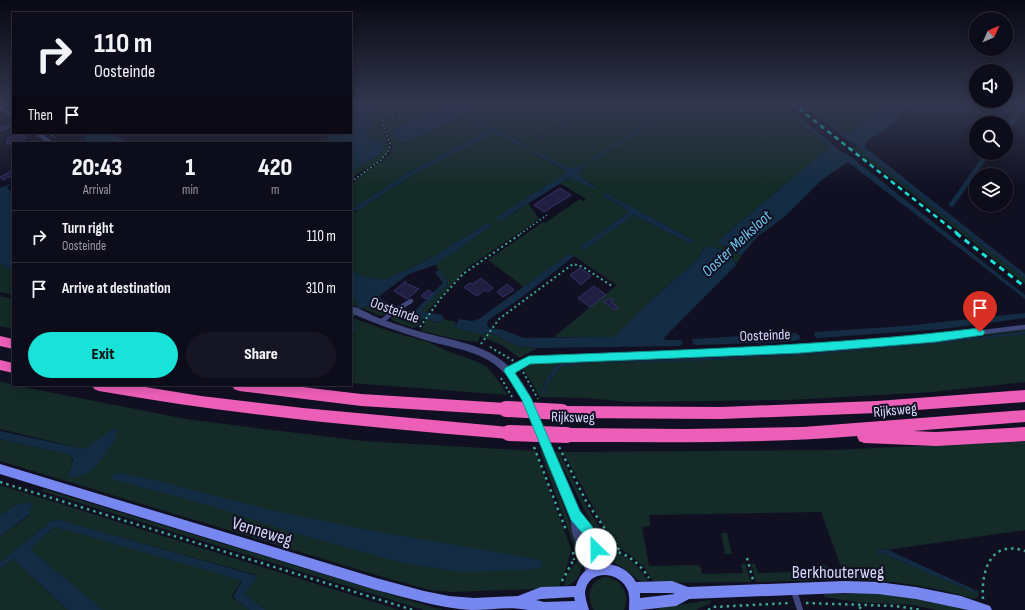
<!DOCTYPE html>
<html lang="en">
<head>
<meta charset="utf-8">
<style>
	body { margin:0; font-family:"Sofia Sans Condensed",sans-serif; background:#161523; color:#f1f3f6; height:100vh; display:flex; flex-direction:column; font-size:15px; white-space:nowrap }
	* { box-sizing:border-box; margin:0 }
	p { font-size:13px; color:#9a9ba2 }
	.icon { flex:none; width:22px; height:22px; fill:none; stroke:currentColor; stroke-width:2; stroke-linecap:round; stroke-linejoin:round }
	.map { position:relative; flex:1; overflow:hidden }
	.side { position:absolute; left:12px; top:142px; width:340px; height:244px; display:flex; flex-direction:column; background:#0d0c1a; border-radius:0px; box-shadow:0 2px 10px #0003,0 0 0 1px #2d2c39 }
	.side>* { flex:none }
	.banner { position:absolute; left:12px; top:12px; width:340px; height:122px; border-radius:0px; box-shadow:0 2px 10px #0003,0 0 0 1px #2d2c39; background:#0d0c1a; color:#f1f3f6; overflow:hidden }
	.needle { width:26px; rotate:45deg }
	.buttons { position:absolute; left:969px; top:12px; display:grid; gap:8px }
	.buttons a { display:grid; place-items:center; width:44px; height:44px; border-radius:50%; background:#0d0c1a; box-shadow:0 2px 10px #0003,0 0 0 1px #2d2c39; font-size:20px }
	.pin { position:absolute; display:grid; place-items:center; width:34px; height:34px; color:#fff; margin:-41px -17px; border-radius:50% 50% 50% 0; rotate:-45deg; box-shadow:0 0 4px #0007 }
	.pin .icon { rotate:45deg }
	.me { position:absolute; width:44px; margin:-22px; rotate:337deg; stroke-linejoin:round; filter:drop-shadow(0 0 3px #0008) }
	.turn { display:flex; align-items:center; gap:14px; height:84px; padding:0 16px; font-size:18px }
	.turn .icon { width:52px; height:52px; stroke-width:2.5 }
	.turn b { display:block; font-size:28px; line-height:34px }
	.then { display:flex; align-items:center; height:38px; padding:0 16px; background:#0003; gap:8px; font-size:15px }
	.eta { display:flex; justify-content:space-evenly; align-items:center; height:68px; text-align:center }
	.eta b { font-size:24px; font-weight:800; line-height:28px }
	.cta { display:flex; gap:8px; margin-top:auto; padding:8px 16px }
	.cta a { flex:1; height:46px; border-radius:24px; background:#19e3d8; color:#111; font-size:16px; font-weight:800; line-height:46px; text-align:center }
	.cta a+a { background:#161523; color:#f1f3f6 }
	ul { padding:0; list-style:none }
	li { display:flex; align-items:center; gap:12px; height:52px; padding:0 16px; border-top:1px solid #2d2c39 }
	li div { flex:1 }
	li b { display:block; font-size:15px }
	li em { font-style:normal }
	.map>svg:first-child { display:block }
	.green { fill:#142b27; fill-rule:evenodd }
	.water { fill:#132c43 }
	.building { fill:#201e41; stroke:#35336a }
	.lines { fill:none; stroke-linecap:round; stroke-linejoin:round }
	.path-far2 { stroke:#3ca891; stroke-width:1.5; stroke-dasharray:1.5 2.5; stroke-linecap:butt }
	.path-far1 { stroke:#3ca891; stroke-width:2; stroke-dasharray:2 3; stroke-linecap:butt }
	.path { stroke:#3ca891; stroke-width:2.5; stroke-dasharray:2.5 4; stroke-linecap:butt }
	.service-far1 { stroke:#40477c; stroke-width:4.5 }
	.service { stroke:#40477c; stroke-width:6 }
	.tertiary { fill:#40477c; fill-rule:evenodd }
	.secondary { fill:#7787f0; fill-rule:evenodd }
	.motorway { fill:#ed5eb9; fill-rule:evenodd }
	.rail-far1 { stroke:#19e3d8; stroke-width:2.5; stroke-dasharray:5 4; stroke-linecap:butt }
	.rail { stroke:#19e3d8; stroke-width:3; stroke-dasharray:6 5; stroke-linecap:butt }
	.motorway-bridge { stroke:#ed5eb9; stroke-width:16 }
	.route { fill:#19e3d8; stroke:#10948c }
	.labels { text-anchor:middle; stroke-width:4; stroke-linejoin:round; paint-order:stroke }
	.street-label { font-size:15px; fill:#d6d7fa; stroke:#111022 }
	.water-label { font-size:16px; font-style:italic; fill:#6fc8ef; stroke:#111022 }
	.near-street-label { font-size:18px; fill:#d6d7fa; stroke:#111022 }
</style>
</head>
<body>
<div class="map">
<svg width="1025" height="610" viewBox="0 0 1025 610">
	<rect width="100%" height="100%" fill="#111022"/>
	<g class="green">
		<path d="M375,103H383L381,123L388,144L387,153C378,165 361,168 351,180V172L379,155L384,141L368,140L366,138L372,120L378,111L377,104Z"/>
		<path d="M387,103H394V116L398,120V103H450L393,130L395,139L402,144L465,116L475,113L492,103H598L536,138L538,139L605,103H680L589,160L592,161L685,103H776L821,140L828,148L718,241L725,247L741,256L736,265L735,261L704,248L699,258L647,304L614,337H554L617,285L571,254L524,287L488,260L543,222L545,223L580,199L583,201L586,199L560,183L571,178L596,186L578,176V173L586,166L581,164L574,168H570L534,150L532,153L566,171L565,175L497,217L514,213L528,203L539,219L467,268L426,313L421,310L448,284V282L435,265L437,262L492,226L491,224L488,223L424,262L385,279L366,278L351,270V186C360,171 390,162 392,149C394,141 386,133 385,125C384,118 386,110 387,103ZM477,119L529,146L523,148L497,134H491L409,177L356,212L352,210L411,171L488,131L487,128L476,123ZM606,193L690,238L695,241L692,243H689L634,215L581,251L579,249L629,212L628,210L604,196Z"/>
		<polygon points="806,103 880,103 849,134 843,132"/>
		<polygon points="858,146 866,155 1025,279 1025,284 910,192 851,148"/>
		<polygon points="0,263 13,272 13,295 0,292"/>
		<polygon points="0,296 13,299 13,329 0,326"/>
		<polygon points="351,298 366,306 393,310 385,315 381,316 351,304"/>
		<polygon points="398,312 423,318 418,326 413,328 393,321 391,318"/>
		<polygon points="353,318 386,330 428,342 445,350 475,361 487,367 500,383 508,395 351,383 351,337 355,333 355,327"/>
		<polygon points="427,319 439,323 443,319 456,322 455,327 458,329 481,334 491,333 517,346 538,348 519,358 502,345 480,336 478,342 455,339 421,331"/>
		<polygon points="1025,329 1025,331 935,342 786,354 645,360 583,361 557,364 543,385 545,392 546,386 561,367 584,363 691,361 818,354 923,345 1025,334 1025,382 932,392 790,400 629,402 586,398 540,397 522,367 532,362 550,360 757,353"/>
		<polygon points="0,381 13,385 186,419 264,429 363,441 535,451 571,549 568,563 559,588 453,592 430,590 376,575 0,461 0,439 71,455 72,460 71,470 67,473 69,476 82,476 118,430 112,429 108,434 104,434 94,443 83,449 0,429"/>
		<path d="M1025,441V530L886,550L881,548L880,557L882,553L973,592H976L975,590L979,591L978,597L975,599C934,587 895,580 852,580L843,572L821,512L649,515L650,526L642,527L649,566L697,565L701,567L702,574L743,573L741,564L745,563L751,582L654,583L645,568L634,558L621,549L604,527L563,452L834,450Z"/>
		<polygon points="540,451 543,451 581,552 577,555 575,554 574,546"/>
		<polygon points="555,452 559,452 588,509 613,548 600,546 587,514"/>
		<polygon points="0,485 400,610 266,610 244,594 257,575 58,520 51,521 0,562 0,536 30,515 23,504 19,503 0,515"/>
		<polygon points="44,489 388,594 443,610 424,610 41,491"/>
		<path d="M55,527L240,579C241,587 234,590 232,597L249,610H101L31,550L34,545Z"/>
		<polygon points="721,533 727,533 732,554 725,554"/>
		<path d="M604,551C623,551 640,565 648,582H642L637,579L625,569L610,560Z"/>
		<path d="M581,558C585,570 577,584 564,586C565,574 573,565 581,558Z"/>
		<polygon points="13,559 68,610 0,610 0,569"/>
		<polygon points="751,563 755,564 758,573 824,571 821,563 827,566 831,572 829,580 756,582"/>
		<path d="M604,577C621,578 631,594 624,610H594L593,609C586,596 589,582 604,577Z"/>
		<polygon points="867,593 916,597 969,610 937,610 912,605 857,602 824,597 824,594"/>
		<polygon points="710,600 711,603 696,610 659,610 659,608"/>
	</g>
	<g class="water">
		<polygon points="351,103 377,104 378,111 372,120 366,138 368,140 384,141 385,144 379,155 351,172 351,143 325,143 330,133 351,133"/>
		<polygon points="450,103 492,103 475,113 465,116 406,142 400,143 395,139 393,132 395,128"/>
		<polygon points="598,103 605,103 539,139 537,139"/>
		<polygon points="680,103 685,103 593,161 588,160"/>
		<polygon points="776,103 781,103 835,146 837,149 850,156 1025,295 1025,299 848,162 823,179 782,219 758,236 741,256 718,242 718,241 828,148 821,140"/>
		<polygon points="801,103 806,103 843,132 849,134 880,103 910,103 894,124 866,142 865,147 1025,274 1025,279 866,155 858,146 849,141"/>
		<polygon points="1022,103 1025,103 1025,109 1006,134 1006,125"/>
		<polygon points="477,119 528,146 523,148 497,134 491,134 409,177 359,210 353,211 352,210 358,205 411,171 488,131 487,128 476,123 475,121"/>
		<polygon points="88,133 110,133 129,143 91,143 84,139"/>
		<polygon points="534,150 570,168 574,168 584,163 586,165 578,173 578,175 597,188 593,189 573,179 569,178 500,221 496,219 497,217 566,173 566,171 532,152"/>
		<polygon points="985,153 991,153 953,207 949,206 949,204"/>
		<polygon points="13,183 7,187 9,190 13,189 10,191 13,195 13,272 0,263 0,188"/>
		<polygon points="606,193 690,238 695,241 692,243 689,243 634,215 587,248 580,251 579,248 629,212 628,210 604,196 604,194"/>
		<path d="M488,223L491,224L492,226L435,265L409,274L379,296L380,298L388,303L414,312L443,283L435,272L439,270L447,280L448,284L421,310L424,312L442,315L444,319L441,322C422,321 381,302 364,307C360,308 356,314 353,318L356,330L351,337V313L358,306L357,301L351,298V270L366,278L385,279L424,262Z"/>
		<path d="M706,246C716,246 733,255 736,265L664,338L665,340H681L683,343L680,346L538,348L517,346L491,333L481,334L458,329L455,327L459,319L472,321L479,319L570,253L574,256L573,257L521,298L488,320L487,324L489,328L504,330L523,338L614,337L647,304L699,258Z"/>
		<polygon points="1025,313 1025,318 943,329 817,338 814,335 815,332 905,326"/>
		<path d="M1025,331V334L923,345L818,354L691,361L584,363L561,367L546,386L545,395L542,394C541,388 551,368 557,365C560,363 565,363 569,363C594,360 619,361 644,360C771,357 899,348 1025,331Z"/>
		<polygon points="796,333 800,336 799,340 784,342 696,345 693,344 692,339"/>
		<path d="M112,429L118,430L115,435L117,437C108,450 99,466 86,474C81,477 77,475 71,479L67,473L71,470L73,459L71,455L0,439V431L83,449C93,445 97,438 104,435C108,432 109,433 112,429Z"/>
		<polygon points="121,473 154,480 275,511 368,530 542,560 543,565 540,568 527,570 460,572 398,562 288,531 205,504 111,479 111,476"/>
		<polygon points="28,502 33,506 29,510 30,514 0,536 0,515 19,503 23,504"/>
		<polygon points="59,520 258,576 244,594 266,610 249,610 233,597 241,583 240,580 55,527 45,535 31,550 103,610 68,610 13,559 0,569 0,562 51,521"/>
		<polygon points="1025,530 888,550 973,589 975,590 975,593 882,553 880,557 876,553 879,548 886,550"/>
	</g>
	<g class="building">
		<polygon points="11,124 13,126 0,131 0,128"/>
		<polygon points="17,134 19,136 26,135 26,138 10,144 7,144 8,141 6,139"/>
		<polygon points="12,171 13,175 3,180 0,177"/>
		<polygon points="560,188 571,195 544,212 534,205"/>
		<polygon points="580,268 591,276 581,285 570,275"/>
		<polygon points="481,278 493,288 488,292 485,290 477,296 465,288 465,286 470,283 473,284"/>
		<polygon points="406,281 405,283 419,289 407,299 394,291"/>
		<polygon points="507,284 514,290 503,297 497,292"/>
		<polygon points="594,286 606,295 590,307 578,298"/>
		<polygon points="428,290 433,293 426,299 421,296"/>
		<polygon points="610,298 613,300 611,302 618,307 615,310 604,302"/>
	</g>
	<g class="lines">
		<g class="path-far2">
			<polyline points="51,136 57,133"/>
			<polyline points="351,182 381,160 389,150 390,143 383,125 385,103"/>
			<polyline points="520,234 547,215"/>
		</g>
		<g class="path-far1">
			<polyline points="420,327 441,298 463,274 522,233"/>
			<polyline points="481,344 499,319 573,264 583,267 612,286"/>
			<polyline points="490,347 514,361"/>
			<polyline points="523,372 538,399"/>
			<polyline points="501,378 512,397"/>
		</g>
		<g class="path">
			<polyline points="534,447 566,530"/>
			<polyline points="559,447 586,501 620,551"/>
			<polyline points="0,482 413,610"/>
			<path d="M606,549C625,552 639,562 649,578"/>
			<polyline points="573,552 574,560"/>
			<polyline points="747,558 753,580"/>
			<polyline points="562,581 574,559"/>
			<path d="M983,599C981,572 990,539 1025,551"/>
			<polyline points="806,603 895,606 922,610"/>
			<polyline points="859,607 863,610"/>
			<polyline points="708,610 713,607 790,603"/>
		</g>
		<g class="service-far1">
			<polyline points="381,322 393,312 411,301"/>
			<polyline points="509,371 529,360 800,349 935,338 1025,327"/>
		</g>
		<polyline class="service" points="794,591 800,610"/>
		<g class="tertiary">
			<polygon points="0,106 13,114 13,118 0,110"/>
			<polygon points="34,133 41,133 54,143 47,143"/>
			<path d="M351,306C359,308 366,312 374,316C386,321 399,325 411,329C464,345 504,342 531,398L579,511L592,526L610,568L608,572L604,574L600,572L582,531L597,572L595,576L591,578L587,576L572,532L570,515L522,399C498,352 471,353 425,340C400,332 375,324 351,313Z"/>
		</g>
		<path class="secondary" d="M0,464L376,578L424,591L449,596L474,598L518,596L541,587L576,586C584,557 622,558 636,582L672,581L688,587L844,581L878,582L916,587L961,596L990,606L992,610H968L916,599L878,594L844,593L689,599L676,606L641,610H629C629,604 630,597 628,591C621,571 588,568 585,592C585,597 587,604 589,610H528C509,606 491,610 472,610C439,608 408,598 376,590L0,474ZM640,593H672L675,594L640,598ZM574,597L575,601L544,602L536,600L541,599Z"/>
		<g class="motorway">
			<polygon points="0,336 13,339 13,349 0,346"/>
			<polygon points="0,360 13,363 13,373 0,370"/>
			<path d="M92,385H133L201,396L303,408L509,427L514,428L516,433L514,438L509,439C372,428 235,415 99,391L94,389Z"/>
			<polygon points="232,385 286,385 361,394 506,403 511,405 513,409 511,413 506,415 361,406 239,391 234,389"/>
			<polygon points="1025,390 1025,402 877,413 721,419 562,418 557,416 555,412 557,408 562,406 721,407 877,401"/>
			<path d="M1025,410V422L913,431L936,432L1025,427V441L936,446L864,443L859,441L857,436C760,444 664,442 567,442L562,440L560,435L562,430L567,428L685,429L803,427Z"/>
		</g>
		<polyline class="rail-far1" points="792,103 958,234"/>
		<polyline class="rail" points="956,233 1025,287"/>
		<g class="motorway-bridge">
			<polyline points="506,409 562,412"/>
			<polyline points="509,433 567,435"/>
		</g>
	</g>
	<linearGradient id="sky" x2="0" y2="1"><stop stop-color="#090913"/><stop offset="0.55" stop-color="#32374f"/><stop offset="1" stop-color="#32374f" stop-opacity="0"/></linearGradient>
	<rect width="1025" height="188" fill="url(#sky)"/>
	<path class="route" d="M980,328L983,330L985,332L983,335L935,342L800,353L530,364L515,373L531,398L580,511L592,526L602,549L600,554L596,555L592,554L583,534L571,520L522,400L504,371L505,368L529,356C679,350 830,346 980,328Z"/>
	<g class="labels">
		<g class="street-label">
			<text transform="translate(395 310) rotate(20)" y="5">Oosteinde</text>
			<text transform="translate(765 335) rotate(-2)" y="5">Oosteinde</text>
			<text transform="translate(895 410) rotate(-5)" y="5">Rijksweg</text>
			<text transform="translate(573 417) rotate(1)" y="5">Rijksweg</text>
		</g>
		<g class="water-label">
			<text transform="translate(736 243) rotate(-43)" y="6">Ooster Melksloot</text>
		</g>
		<g class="near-street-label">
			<text transform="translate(262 531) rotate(17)" y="6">Venneweg</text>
			<text x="838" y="578">Berkhouterweg</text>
		</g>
	</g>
</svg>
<div class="buttons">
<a><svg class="needle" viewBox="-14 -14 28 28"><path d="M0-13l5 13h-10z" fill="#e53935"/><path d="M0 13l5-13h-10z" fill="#9a9ba2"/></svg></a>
<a><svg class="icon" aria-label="sound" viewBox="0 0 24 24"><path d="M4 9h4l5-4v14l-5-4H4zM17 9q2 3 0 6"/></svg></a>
<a><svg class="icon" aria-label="search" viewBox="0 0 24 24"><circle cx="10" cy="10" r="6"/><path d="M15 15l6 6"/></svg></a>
<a><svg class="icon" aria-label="layers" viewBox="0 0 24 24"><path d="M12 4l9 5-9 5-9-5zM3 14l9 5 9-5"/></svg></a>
</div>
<div class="pin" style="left:980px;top:332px;background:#d93025"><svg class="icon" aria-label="arrive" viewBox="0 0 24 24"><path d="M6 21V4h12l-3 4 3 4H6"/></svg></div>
<svg class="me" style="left:596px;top:549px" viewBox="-20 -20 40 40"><circle r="19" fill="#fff"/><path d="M0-13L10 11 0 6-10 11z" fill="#19e3d8"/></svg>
<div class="banner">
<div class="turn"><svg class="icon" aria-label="right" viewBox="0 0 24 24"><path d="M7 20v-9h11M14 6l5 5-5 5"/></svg><div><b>110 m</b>Oosteinde</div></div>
<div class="then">Then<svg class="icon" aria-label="arrive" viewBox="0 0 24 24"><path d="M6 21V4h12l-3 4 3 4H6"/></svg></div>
</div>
<section class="side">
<div class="eta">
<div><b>20:43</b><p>Arrival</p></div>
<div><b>1</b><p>min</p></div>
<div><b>420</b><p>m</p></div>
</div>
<ul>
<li><svg class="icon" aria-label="right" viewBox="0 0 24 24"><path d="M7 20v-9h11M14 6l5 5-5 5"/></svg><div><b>Turn right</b><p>Oosteinde</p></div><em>110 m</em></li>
<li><svg class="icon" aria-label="arrive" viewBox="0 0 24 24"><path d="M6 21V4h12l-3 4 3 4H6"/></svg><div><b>Arrive at destination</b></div><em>310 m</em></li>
</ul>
<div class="cta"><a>Exit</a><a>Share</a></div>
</section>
</div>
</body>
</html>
